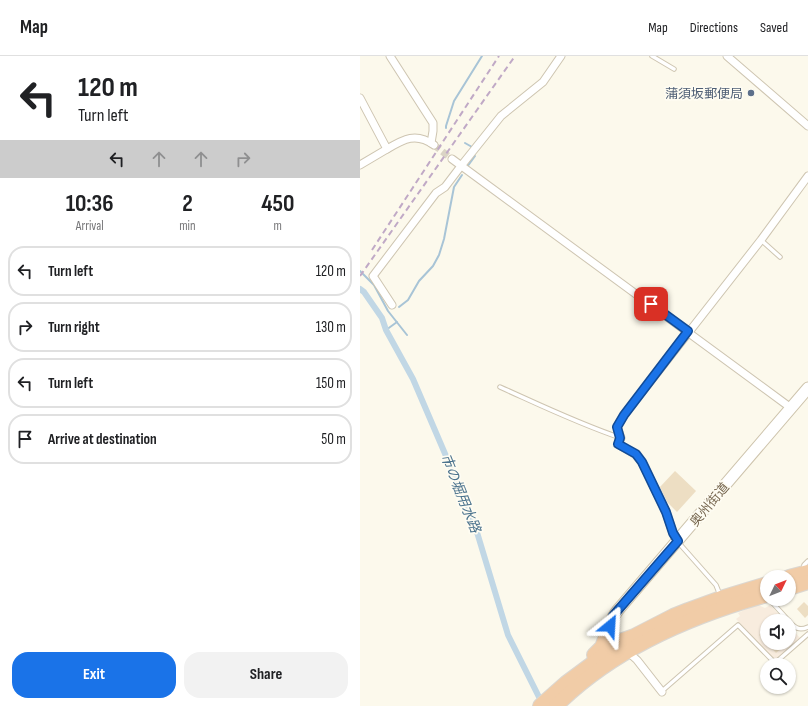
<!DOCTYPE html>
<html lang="en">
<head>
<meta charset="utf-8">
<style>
	body { margin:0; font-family:"Sofia Sans Condensed","Noto Sans JP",sans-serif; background:#f2f2f2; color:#202124; height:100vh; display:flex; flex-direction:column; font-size:15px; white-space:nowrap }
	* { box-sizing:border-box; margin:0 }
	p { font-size:13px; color:#757577 }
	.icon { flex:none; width:22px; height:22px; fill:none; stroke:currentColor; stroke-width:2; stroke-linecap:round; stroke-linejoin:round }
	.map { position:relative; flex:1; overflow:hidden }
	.panel { display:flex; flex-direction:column; background:#fff; width:360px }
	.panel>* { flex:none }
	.hud { background:#fff; color:#202124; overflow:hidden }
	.needle { width:26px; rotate:47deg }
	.buttons { position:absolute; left:400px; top:514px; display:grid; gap:8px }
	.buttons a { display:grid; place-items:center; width:36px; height:36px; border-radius:50%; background:#fff; box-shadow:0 1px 3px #0004; font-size:20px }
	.pin { position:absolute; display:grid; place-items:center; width:34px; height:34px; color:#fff; margin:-17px; border-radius:8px; box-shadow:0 2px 6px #0006 }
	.me { position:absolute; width:44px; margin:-22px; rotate:27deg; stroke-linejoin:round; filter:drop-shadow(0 0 3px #0008) }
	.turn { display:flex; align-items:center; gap:14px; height:84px; padding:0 12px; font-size:18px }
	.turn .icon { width:52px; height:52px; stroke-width:2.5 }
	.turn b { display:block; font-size:28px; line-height:34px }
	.lanes { display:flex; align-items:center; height:38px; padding:0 12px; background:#0003; justify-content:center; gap:20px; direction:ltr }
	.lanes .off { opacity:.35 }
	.eta { display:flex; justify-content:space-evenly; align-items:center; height:68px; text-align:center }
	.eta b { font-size:24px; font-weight:700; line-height:28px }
	.action { display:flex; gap:8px; margin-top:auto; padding:8px 12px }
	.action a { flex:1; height:46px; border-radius:16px; background:#1a73e8; color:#fff; font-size:16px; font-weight:700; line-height:46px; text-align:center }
	.action a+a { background:#f2f2f2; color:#202124 }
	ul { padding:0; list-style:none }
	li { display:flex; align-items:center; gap:12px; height:50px; margin:0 8px 6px; padding:0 4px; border:2px solid #e0e0e0; border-radius:16px }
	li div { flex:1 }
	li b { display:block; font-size:15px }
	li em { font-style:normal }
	header { display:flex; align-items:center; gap:24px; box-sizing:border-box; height:56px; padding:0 20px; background:#fff; border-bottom:1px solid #e0e0e0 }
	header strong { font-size:19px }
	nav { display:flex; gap:22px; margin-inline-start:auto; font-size:14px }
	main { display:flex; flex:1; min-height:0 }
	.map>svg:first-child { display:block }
	.commercial { fill:#f8ecde }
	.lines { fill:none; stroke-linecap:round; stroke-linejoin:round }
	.stream { stroke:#a8c4d6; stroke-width:2 }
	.canal { stroke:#c1d7e5; stroke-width:6 }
	.building { fill:#eddec3 }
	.street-tunnel { stroke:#dad4c5; stroke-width:7; stroke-dasharray:7 3.5; stroke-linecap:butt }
	.lane-casing { stroke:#cec5b1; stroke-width:5.5 }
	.street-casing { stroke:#cec5b1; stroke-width:9 }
	.secondary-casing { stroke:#cec4ad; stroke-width:13 }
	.highway-casing { stroke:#dbd7d1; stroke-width:16 }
	.lane { stroke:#fff; stroke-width:3.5 }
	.street { stroke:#fff; stroke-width:7 }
	.secondary { stroke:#fff; stroke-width:11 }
	.highway { stroke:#f1cca7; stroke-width:14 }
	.rail { stroke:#c0a9c6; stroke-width:2; stroke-dasharray:6 4; stroke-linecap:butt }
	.route-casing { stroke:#114b97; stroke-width:10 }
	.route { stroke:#1a73e8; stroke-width:7 }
	.service-dot { fill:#5c6f8a; stroke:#fefcf2; stroke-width:1.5 }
	.labels { text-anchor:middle; stroke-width:3.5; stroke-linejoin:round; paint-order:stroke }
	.service-label { font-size:13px; fill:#4e5e75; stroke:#fefcf2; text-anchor:end }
	.street-label { font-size:13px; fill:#76664f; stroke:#fefcf2 }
	.water-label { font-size:14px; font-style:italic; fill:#4d748e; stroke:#fefcf2 }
</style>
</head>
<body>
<header>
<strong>Map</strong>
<nav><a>Map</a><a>Directions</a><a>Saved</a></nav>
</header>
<main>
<section class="panel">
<div class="hud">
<div class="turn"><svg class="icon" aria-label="left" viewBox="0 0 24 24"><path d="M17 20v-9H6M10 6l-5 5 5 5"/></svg><div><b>120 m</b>Turn left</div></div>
<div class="lanes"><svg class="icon" aria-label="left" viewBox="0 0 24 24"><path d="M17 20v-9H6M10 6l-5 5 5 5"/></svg><svg class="icon off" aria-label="ahead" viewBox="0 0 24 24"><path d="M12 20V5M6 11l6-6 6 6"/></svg><svg class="icon off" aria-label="ahead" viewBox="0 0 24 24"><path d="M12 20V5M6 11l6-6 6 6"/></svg><svg class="icon off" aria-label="right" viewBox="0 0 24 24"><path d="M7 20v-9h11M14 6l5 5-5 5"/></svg></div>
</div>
<div class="eta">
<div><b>10:36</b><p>Arrival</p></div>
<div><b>2</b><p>min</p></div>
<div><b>450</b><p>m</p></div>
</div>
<ul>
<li><svg class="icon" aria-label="left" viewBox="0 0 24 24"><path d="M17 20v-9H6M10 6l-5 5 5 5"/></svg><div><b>Turn left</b></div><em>120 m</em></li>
<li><svg class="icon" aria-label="right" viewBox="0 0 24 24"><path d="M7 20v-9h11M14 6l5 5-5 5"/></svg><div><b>Turn right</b></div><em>130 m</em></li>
<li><svg class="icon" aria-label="left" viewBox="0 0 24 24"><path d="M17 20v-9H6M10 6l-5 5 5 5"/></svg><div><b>Turn left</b></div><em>150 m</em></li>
<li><svg class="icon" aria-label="arrive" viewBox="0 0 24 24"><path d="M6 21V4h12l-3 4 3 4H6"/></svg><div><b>Arrive at destination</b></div><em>50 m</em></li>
</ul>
<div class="action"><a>Exit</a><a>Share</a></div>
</section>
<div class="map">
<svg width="448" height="650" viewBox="0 0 448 650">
	<rect width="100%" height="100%" fill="#fcf9ec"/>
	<polygon class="commercial" points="395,549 398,549 405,552 410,549 425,565 407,565 407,587 429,587 429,570 440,582 415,604 376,563 380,560 378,557"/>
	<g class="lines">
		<g class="stream">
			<polyline points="86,72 86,70 94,45 122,0"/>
			<polyline points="105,87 112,91"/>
			<polyline points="107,111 115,100"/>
			<polyline points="0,215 14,229 28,255 47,279"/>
			<polyline points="39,251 48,244 59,225 73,210 79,199 84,183 94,131 102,119"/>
			<polyline points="26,274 37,266"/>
		</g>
		<polyline class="canal" points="0,233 4,236 22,262 26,274 53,323 113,463 148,579 183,649"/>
	</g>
	<g class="building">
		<polygon points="315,415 336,435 317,456 307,446 300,431"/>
		<polygon points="444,546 448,550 448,559 445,562 437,553"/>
		<polygon points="407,571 407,587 420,587 423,591 416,597 399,579"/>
	</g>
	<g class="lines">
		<polyline class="street-tunnel" points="74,89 92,103"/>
		<defs>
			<g id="lane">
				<polyline points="292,0 314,13"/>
				<polyline points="401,184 420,201"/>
				<path d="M140,331C180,349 219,368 261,382"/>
				<polyline points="318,486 356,529 360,539"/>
				<polyline points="443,514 444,509 448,505"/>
				<polyline points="409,543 429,565"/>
				<path d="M429,565C435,572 439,575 448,571"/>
				<polyline points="302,635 378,569 415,607 448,578"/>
			</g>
			<g id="street">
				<polyline points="30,0 73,67 73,75 71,87"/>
				<polyline points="367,0 448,70"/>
				<path d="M0,42L27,93C44,83 56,76 74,89"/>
				<polyline points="92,103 431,352"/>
				<polyline points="0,109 27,93"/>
				<polyline points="32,249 13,220 76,137 85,131 101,110 141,60 183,26 201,0"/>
				<polyline points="318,485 313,477 306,456 282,406 275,398 258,388 261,382 257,371 264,359 401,184 448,120"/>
				<polyline points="268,596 277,604 302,636"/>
			</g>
			<path id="secondary" d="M251,580C247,570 252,562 258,554L448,332"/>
			<g id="highway">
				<polyline points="429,521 448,516"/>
				<polyline points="429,532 448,526"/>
				<polyline points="234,599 242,591 249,572"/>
				<polyline points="180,650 206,627 241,601 257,586 274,580 313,560 328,554 361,542 407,528"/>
				<path d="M196,650C253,593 330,560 407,539"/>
			</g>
		</defs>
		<use href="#lane" class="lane-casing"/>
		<use href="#street" class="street-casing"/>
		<use href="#secondary" class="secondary-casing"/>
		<use href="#highway" class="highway-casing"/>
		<use href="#lane" class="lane"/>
		<use href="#street" class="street"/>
		<use href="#secondary" class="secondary"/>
		<use href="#highway" class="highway"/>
		<g class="rail">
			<polyline points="12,194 139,0"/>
			<polyline points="0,220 155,0"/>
		</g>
	</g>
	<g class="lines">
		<defs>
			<polyline id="route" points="250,570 253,560 258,554 318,485 313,477 306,456 282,406 276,398 258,388 260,382 257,371 264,359 328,275 291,248"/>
		</defs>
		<use href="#route" class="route-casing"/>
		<use href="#route" class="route"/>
	</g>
	<circle class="service-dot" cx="391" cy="37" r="4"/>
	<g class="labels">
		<g class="service-label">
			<text x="383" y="42">蒲須坂郵便局</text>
		</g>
		<g class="street-label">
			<text transform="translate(349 448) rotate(-50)" y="5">奥州街道</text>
		</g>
		<g class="water-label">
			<text transform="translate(101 437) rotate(68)" y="5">市の堀用水路</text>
		</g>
	</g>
</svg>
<div class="buttons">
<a><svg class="needle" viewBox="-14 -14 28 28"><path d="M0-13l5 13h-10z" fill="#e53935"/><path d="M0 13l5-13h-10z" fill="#757577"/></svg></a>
<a><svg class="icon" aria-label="sound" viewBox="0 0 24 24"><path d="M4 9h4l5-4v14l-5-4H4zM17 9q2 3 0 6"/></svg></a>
<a><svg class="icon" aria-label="search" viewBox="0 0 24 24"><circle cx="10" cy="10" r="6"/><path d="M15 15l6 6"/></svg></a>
</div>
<div class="pin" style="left:291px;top:248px;background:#d93025"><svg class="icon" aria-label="arrive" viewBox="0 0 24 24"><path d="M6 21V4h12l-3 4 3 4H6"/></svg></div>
<svg class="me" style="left:250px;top:570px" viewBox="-20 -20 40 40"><path d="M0-17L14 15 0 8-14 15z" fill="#1a73e8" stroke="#fff" stroke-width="4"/></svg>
</div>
</main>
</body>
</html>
